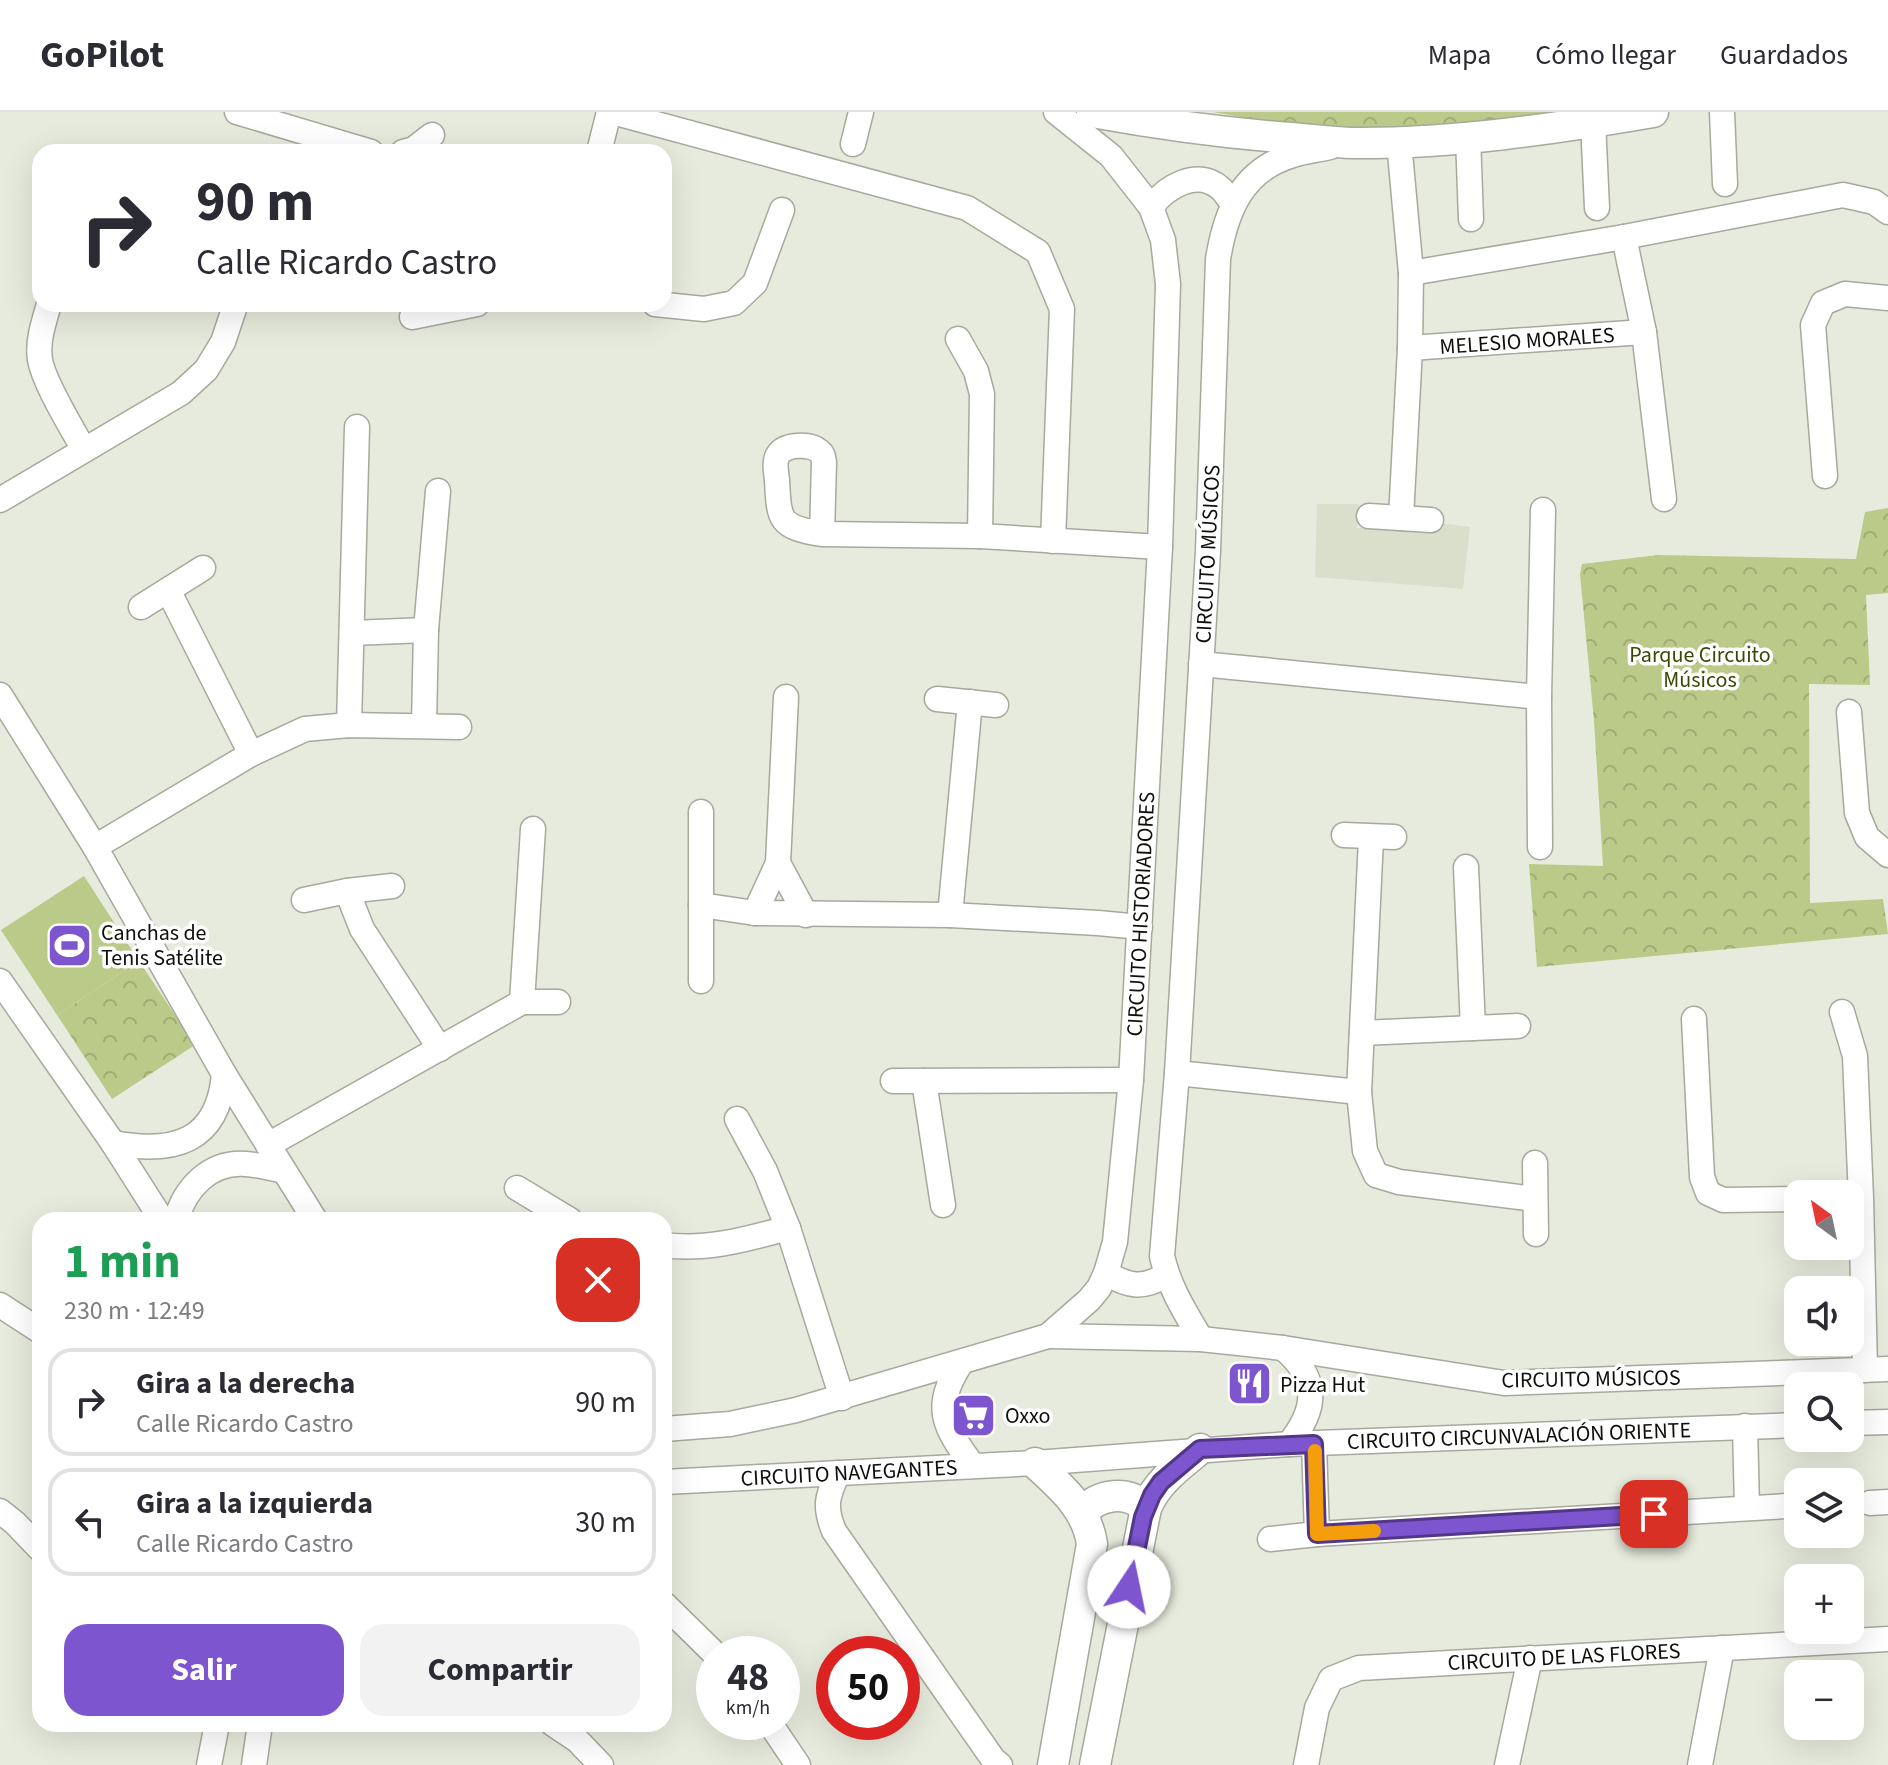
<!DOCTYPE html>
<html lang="es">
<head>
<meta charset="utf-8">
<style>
	body { margin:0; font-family:"Source Sans 3",sans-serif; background:#f2f2f3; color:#2b2b33; height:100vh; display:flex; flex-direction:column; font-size:30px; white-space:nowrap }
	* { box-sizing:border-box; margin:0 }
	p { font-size:26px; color:#7c7c81 }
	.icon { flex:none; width:44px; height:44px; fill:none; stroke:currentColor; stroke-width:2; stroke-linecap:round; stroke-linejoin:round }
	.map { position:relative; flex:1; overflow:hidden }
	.details { position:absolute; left:32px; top:1100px; width:640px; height:520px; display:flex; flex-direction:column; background:#fff; border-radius:24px; box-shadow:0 8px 32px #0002 }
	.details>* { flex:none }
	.banner { position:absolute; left:32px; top:32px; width:640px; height:168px; border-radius:24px; box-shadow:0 8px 32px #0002; background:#fff; color:#2b2b33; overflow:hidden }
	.needle { width:52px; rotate:327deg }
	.fabs { position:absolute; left:1784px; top:1068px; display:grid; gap:16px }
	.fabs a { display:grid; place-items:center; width:80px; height:80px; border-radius:16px; background:#fff; box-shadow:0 8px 32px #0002; font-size:40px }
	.speed { position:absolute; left:696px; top:1524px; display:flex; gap:16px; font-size:40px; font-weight:700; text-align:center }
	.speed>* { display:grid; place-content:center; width:104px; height:104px; border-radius:50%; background:#fff; box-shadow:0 8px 32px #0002; line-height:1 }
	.speed small { font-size:20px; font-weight:400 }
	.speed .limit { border:12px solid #d22; background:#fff; color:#111 }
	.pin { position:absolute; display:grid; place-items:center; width:68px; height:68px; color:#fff; margin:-34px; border-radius:16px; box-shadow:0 4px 12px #0006 }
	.me { position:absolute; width:88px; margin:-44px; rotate:11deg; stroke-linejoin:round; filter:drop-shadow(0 0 6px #0008) }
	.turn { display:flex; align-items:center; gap:28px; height:168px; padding:0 32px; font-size:36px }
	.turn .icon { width:104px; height:104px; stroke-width:2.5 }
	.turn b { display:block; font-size:56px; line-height:68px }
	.round { display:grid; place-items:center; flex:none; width:84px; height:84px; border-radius:24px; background:#f2f2f3 }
	.head { display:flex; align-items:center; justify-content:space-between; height:136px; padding:0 32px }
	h1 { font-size:48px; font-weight:700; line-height:60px; color:#1e9e55 }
	.button { display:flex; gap:16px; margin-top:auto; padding:16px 32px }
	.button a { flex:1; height:92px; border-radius:24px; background:#7d55ce; color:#fff; font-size:32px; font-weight:700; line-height:92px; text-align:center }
	.button a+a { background:#f2f2f3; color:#2b2b33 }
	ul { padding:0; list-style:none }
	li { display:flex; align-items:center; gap:24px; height:108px; margin:0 16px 12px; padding:0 16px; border:4px solid #e1e1e2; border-radius:24px }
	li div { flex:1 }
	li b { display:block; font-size:30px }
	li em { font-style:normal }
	header { display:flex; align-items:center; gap:48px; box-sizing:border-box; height:112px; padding:0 40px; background:#fff; border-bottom:2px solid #e1e1e2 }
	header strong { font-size:38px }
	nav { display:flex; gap:44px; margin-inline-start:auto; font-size:28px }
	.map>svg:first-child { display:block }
	.built { fill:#d9dfca }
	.park { fill:url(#park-crowns) }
	.garden { fill:#baca89 }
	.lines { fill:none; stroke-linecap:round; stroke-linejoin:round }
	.minor-casing { stroke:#a6a99c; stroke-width:27 }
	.major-casing { stroke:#a6a99c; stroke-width:33 }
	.minor { stroke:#fff; stroke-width:24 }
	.major { stroke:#fff; stroke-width:30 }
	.route-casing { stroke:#513786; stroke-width:20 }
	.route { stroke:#7d55ce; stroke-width:14 }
	.slow { stroke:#f59e0b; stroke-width:14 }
	.labels { text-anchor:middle; stroke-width:7; stroke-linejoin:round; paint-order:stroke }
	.street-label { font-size:22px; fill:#0d0f0a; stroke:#fff }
	.park-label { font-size:22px; fill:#3b4704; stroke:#fff }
	.poi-label { font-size:22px; fill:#0d0f0a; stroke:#fff; text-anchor:start }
</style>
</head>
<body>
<header>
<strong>GoPilot</strong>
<nav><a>Mapa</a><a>Cómo llegar</a><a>Guardados</a></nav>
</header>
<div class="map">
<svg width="1888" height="1653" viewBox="0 0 1888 1653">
	<defs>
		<pattern id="park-crowns" width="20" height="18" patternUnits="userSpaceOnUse" patternTransform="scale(2)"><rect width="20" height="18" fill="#baca89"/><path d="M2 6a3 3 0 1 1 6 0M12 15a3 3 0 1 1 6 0" fill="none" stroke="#9fac75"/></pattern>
	</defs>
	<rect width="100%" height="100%" fill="#e7ebdd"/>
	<polygon class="built" points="1317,392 1359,392 1357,416 1428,418 1431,410 1470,415 1463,477 1315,465"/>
	<g class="park">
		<polygon points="1213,0 1632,0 1339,23"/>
		<polygon points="1888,396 1888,481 1866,483 1870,573 1809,572 1810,791 1883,787 1888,822 1537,855 1529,752 1603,754 1594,609 1580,462 1582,452 1658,443 1856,447 1865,400"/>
		<polygon points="139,849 195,933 112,987 57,903"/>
	</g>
	<polygon class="garden" points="84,764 139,849 57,903 1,818"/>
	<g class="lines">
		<defs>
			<g id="minor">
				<polyline points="237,0 371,40"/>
				<polyline points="612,0 967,96 1038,140 1062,197 1053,429"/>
				<polyline points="1722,0 1725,72"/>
				<polyline points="1593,10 1597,96"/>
				<polyline points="1468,25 1471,107"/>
				<polyline points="1399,30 1411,161 1410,236 1401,406"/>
				<polyline points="853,32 861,0"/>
				<polyline points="403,40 414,37 432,23"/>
				<polyline points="599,40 609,0"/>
				<path d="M1151,95C1166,75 1197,56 1220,76C1225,80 1229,87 1233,92"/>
				<polyline points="1624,125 1644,220 1664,387"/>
				<polyline points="1411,161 1624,125 1843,83 1874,90 1888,100"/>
				<path d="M49,192C44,210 37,229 40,248C44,271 72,316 84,338"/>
				<polyline points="655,192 704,197 734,191 755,171 782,98"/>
				<polyline points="412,205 477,192"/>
				<polyline points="958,227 976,259 982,282 980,424"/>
				<polyline points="1410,236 1644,220"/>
				<polyline points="1825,364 1813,213 1823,191 1845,182 1888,186"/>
				<polyline points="0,388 181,281 206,258 223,230 235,194"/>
				<polyline points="1369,404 1431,408"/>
				<path d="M822,422L824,350C823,345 823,342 819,339C810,331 784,332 778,343C774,349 776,360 777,368C779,409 779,415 822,422L980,424L1160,435"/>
				<polyline points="168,478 251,642"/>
				<polyline points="141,495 203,456"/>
				<polyline points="352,521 426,518"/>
				<polyline points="1201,552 1539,585"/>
				<polyline points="0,583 95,735 224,962 315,1108"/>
				<polyline points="937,587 996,593"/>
				<polyline points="1849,600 1857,701 1867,725 1888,743"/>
				<polyline points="349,613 357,315"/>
				<polyline points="424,613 426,518 438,379"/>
				<polyline points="1344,723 1394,725"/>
				<polyline points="1371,726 1359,980 1365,1039 1376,1063 1399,1070 1535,1087"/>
				<polyline points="95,735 251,642 305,617 349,613 459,615"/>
				<polyline points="1540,735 1539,585 1543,398"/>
				<polyline points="778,751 806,803"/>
				<polyline points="1466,755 1473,916"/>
				<polyline points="347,779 362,817 440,937"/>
				<polyline points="304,788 347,779 392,774"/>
				<polyline points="701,793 755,801 950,803 1098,811 1140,815"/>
				<polyline points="755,801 778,751 786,585"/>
				<polyline points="950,803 970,590"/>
				<polyline points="0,869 113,1031 162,1108"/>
				<polyline points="701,869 701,700"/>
				<polyline points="522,890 533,717"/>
				<polyline points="1842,900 1855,944 1861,1086 1865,1258"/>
				<polyline points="1694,907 1702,1065 1708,1081 1723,1088 1798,1087"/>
				<polyline points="1362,921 1518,914"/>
				<polyline points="1177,961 1359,980"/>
				<polyline points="893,969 1131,968"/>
				<polyline points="924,969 943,1093"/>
				<polyline points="737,1007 765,1059 788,1116 842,1286"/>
				<path d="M113,1031C173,1042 218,1031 224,962"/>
				<polyline points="268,1033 522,890 558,890"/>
				<polyline points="1535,1051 1536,1122"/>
				<polyline points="517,1076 570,1108"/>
				<path d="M176,1108C185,1076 210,1049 246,1052C259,1053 271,1056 284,1059"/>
				<path d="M664,1133C706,1139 747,1127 788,1116"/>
				<path d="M1106,1161C1129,1175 1143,1177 1166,1163"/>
				<polyline points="0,1193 40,1219"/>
				<polyline points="1048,1224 1201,1227 1283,1236 1504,1271 1888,1257"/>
				<path d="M1201,1227C1185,1200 1169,1175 1162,1144L1177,961L1208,439L1218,147C1226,99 1242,58 1293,43C1305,39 1318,38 1330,35"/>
				<path d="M1283,1236C1320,1267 1317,1297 1289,1332"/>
				<path d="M961,1251C932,1296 944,1314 973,1354"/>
				<polyline points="1850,1311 1888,1310"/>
				<polyline points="1745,1314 1747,1396"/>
				<polyline points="664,1317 730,1312 796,1298 1048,1224 1089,1188 1099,1176 1106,1161 1115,1130 1131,968 1160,435 1168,172 1163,128 1151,95 1111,44 1056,0"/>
				<polyline points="1314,1332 1317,1422"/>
				<path d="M838,1361C827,1384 824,1395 834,1419L993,1647L1000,1653"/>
				<polyline points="664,1370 1035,1351 1289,1332 1798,1313"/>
				<polyline points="1870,1391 1888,1390"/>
				<polyline points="0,1399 15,1411 40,1437"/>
				<polyline points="1270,1427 1317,1422 1787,1394"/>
				<polyline points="664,1492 715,1542"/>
				<polyline points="769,1610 798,1653"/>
				<polyline points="553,1612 577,1628 601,1653"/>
				<polyline points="209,1653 217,1612"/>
				<polyline points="254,1653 260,1612"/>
				<polyline points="1306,1653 1317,1596 1331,1567 1359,1556 1888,1527"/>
				<polyline points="1507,1653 1530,1546"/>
				<polyline points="1700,1653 1722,1536"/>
			</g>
			<g id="major">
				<path d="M1092,0C1158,12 1224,21 1291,26C1311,28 1331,30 1351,31C1452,32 1554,17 1653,0"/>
				<path d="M1035,1351C1060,1374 1087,1396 1092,1432L1053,1653"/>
				<path d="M1082,1401C1098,1382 1127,1377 1146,1396"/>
				<path d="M1095,1653L1146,1396C1157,1370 1178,1355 1200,1337"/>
			</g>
		</defs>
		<use href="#minor" class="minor-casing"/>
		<use href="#major" class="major-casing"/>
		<use href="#minor" class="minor"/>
		<use href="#major" class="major"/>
	</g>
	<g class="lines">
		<defs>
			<polyline id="route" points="1129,1475 1143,1405 1152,1383 1161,1370 1200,1337 1314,1332 1317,1422 1654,1402"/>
		</defs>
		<use href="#route" class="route-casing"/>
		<use href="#route" class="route"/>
		<polyline class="slow" points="1315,1339 1317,1422 1374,1419"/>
	</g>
	<defs>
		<symbol id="stadium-square" viewBox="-11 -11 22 22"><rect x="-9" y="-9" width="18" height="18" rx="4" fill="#7d55ce" stroke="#fff"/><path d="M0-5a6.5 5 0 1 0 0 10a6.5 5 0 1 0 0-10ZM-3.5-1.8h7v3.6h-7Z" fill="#fff"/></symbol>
		<symbol id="restaurant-square" viewBox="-11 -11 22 22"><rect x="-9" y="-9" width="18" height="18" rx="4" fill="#7d55ce" stroke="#fff"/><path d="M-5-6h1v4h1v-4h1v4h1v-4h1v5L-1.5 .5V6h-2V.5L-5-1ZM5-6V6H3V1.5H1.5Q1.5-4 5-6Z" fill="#fff"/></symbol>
		<symbol id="supermarket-square" viewBox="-11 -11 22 22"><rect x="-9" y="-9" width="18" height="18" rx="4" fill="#7d55ce" stroke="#fff"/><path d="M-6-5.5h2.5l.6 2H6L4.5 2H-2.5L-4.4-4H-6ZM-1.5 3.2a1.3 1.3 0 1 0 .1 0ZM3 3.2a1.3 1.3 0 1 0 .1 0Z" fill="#fff"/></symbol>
	</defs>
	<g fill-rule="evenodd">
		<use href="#stadium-square" x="44" y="808" width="51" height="51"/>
		<use href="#restaurant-square" x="1224" y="1246" width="51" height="51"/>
		<use href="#supermarket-square" x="948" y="1278" width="51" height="51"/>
	</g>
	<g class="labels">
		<g class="street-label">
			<text transform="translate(1527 228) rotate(-4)" y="8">MELESIO MORALES</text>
			<text transform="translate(1207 442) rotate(-87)" y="8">CIRCUITO MÚSICOS</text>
			<text transform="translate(1140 802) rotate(-87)" y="8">CIRCUITO HISTORIADORES</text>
			<text transform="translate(1591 1266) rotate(-1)" y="8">CIRCUITO MÚSICOS</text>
			<text transform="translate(1519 1323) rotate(-2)" y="8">CIRCUITO CIRCUNVALACIÓN ORIENTE</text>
			<text transform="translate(849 1360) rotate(-3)" y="8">CIRCUITO NAVEGANTES</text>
			<text transform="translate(1564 1544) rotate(-3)" y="8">CIRCUITO DE LAS FLORES</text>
		</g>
		<g class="park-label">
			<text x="1700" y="550">Parque Circuito<tspan x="1700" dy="25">Músicos</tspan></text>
		</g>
		<g class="poi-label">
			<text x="101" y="828">Canchas de<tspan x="101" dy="25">Tenis Satélite</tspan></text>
			<text x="1280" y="1280">Pizza Hut</text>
			<text x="1005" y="1311">Oxxo</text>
		</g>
	</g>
</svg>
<div class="fabs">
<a><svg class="needle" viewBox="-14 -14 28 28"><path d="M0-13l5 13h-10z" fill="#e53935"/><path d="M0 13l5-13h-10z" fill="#7c7c81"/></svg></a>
<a><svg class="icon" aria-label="sound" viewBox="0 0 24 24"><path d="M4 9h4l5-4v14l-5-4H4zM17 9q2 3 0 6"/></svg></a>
<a><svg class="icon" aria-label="search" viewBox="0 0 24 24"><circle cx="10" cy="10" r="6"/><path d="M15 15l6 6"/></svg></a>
<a><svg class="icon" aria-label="layers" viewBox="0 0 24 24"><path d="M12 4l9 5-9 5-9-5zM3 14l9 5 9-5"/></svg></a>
<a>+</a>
<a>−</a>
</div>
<div class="speed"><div>48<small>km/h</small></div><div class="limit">50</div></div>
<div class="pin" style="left:1654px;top:1402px;background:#d93025"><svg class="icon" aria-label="arrive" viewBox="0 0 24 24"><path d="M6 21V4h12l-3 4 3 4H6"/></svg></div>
<svg class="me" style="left:1129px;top:1475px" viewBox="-20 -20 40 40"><circle r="19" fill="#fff"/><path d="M0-13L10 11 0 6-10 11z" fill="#7d55ce"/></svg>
<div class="banner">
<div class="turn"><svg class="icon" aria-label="right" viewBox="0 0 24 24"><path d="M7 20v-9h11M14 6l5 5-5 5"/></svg><div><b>90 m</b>Calle Ricardo Castro</div></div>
</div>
<section class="details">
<div class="head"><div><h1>1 min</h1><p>230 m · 12:49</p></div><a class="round" style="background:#d93025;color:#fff"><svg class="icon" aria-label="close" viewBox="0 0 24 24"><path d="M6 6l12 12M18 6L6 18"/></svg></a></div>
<ul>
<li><svg class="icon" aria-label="right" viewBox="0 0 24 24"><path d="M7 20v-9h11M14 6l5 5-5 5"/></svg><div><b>Gira a la derecha</b><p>Calle Ricardo Castro</p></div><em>90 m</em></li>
<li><svg class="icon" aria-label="left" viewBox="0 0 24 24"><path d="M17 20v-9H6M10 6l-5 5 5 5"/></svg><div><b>Gira a la izquierda</b><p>Calle Ricardo Castro</p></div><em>30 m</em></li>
</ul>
<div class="button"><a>Salir</a><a>Compartir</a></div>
</section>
</div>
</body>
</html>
